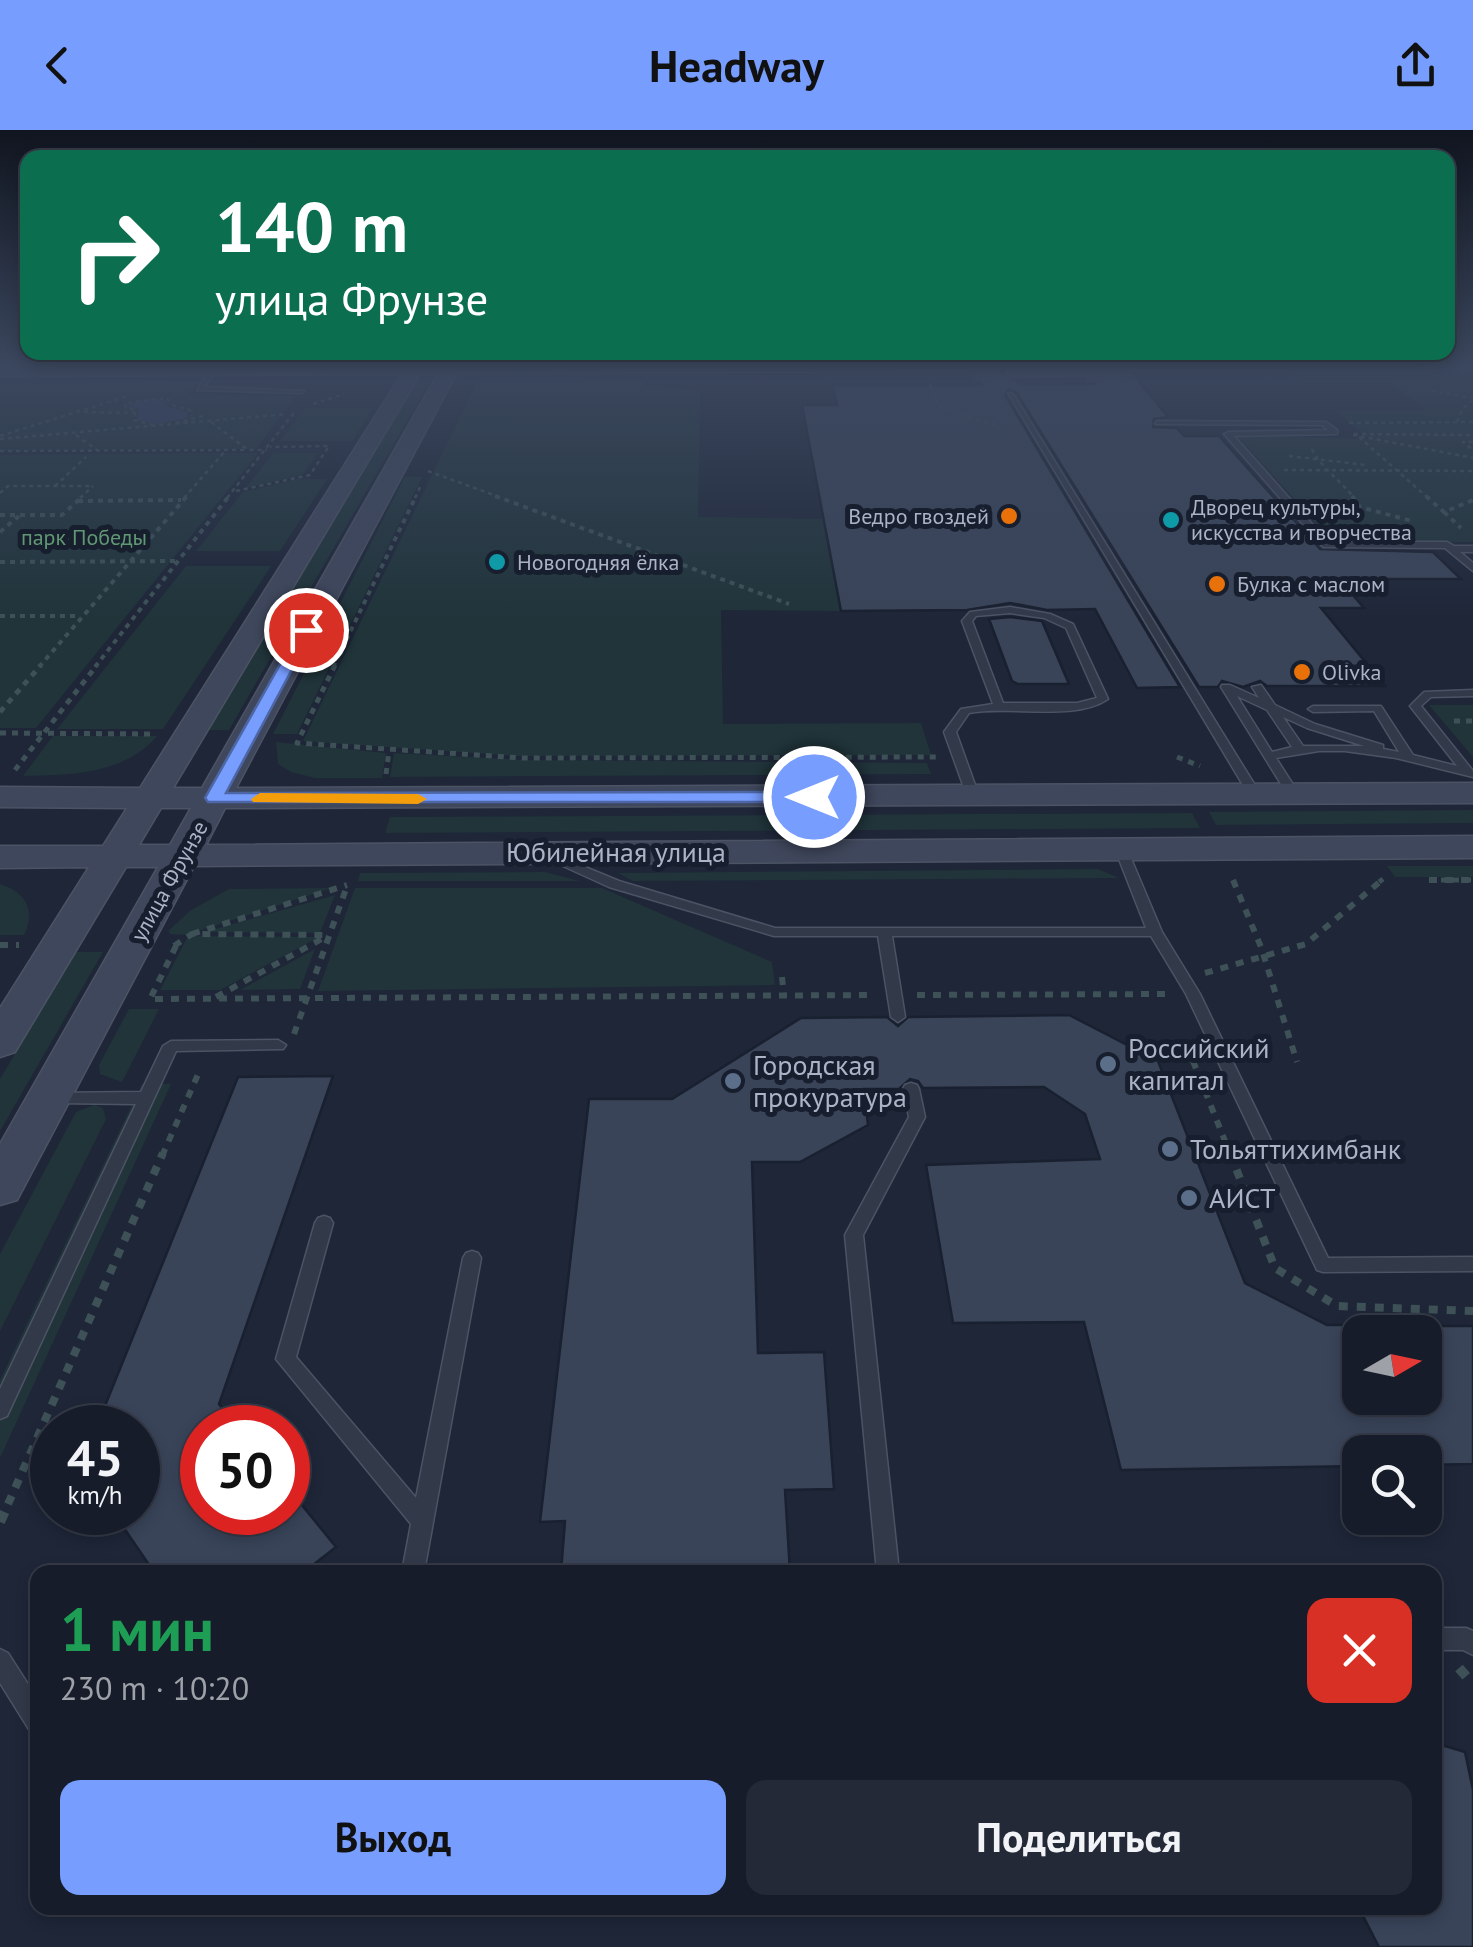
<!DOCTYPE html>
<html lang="ru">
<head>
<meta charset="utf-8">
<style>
	body { margin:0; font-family:"PT Sans",sans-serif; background:#232936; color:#f1f3f6; height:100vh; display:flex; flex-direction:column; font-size:38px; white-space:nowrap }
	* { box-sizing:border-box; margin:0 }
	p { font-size:32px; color:#9ea1a8 }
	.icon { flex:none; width:55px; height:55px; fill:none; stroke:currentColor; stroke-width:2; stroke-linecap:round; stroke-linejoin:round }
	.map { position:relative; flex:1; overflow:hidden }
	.details { position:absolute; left:30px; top:1435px; width:1412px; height:350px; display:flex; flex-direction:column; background:#161c2a; border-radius:20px; box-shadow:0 5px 15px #0003,0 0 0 2px #353a47 }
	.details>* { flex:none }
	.banner { position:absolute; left:20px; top:20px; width:1435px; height:210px; border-radius:20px; box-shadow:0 5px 15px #0003,0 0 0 2px #353a47; background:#0b6e4f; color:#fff; overflow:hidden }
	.needle { width:65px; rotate:81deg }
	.controls { position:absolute; left:1342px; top:1185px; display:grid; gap:20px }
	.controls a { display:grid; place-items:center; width:100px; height:100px; border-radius:20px; background:#161c2a; box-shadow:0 5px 15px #0003,0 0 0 2px #353a47; font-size:50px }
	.speed { position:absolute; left:30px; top:1275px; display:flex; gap:20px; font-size:50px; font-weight:700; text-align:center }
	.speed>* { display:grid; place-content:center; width:130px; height:130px; border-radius:50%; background:#161c2a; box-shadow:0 5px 15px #0003,0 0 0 2px #353a47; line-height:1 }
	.speed small { font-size:25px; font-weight:400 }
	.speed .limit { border:15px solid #d22; background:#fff; color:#111 }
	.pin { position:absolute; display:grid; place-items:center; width:85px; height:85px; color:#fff; margin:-42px; border:5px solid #fff; border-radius:50%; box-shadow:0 2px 10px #0007 }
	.me { position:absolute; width:110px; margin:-55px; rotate:270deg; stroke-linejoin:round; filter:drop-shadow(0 0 8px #0008) }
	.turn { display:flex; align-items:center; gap:35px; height:210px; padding:0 30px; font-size:45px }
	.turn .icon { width:130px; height:130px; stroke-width:2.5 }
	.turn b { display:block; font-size:70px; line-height:85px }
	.round { display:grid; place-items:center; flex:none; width:105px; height:105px; border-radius:20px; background:#232936 }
	.headline { display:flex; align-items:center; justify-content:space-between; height:170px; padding:0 30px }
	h1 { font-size:60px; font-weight:700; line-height:75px; color:#1e9e55 }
	.primary-button { display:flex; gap:20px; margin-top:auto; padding:20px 30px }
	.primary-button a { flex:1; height:115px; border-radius:20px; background:#779dff; color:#111; font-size:40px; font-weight:700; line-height:115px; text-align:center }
	.primary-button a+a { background:#232936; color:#f1f3f6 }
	header { display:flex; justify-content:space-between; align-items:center; height:130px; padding:0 30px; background:#779dff; color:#111; font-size:45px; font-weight:700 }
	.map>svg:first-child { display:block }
	.green { fill:#20343a }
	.water { fill:#2e3d5f }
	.building { fill:#394459; stroke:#19202f; stroke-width:2.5 }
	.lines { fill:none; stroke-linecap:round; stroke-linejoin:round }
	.secondary-tunnel { stroke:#3a4254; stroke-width:20; stroke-dasharray:20 10; stroke-linecap:butt }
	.service-casing { stroke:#4c5364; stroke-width:3 }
	.secondary-casing { stroke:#4c5364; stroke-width:3 }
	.path-far5 { stroke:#3d5157; stroke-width:2.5; stroke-dasharray:4 4; stroke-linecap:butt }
	.path-far4 { stroke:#3d5157; stroke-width:4; stroke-dasharray:5 5; stroke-linecap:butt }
	.path-far3 { stroke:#3d5157; stroke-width:5; stroke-dasharray:6 6; stroke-linecap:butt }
	.path-far2 { stroke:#3d5157; stroke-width:6; stroke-dasharray:8 8; stroke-linecap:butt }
	.path-far1 { stroke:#3d5157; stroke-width:8; stroke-dasharray:9 9; stroke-linecap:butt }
	.path { stroke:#3d5157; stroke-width:10; stroke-dasharray:11 11; stroke-linecap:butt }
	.service { fill:#323949; fill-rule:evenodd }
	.secondary { fill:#3f475c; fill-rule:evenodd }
	.route { fill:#779dff; stroke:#4d66a6; stroke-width:2.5 }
	.slow { fill:#f59e0b }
	.food-dot { fill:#e8710a; stroke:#171e2d; stroke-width:4 }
	.culture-dot { fill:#0f9aa8; stroke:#171e2d; stroke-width:4 }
	.service-dot { fill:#5c6f8a; stroke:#171e2d; stroke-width:4 }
	.labels { text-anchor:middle; stroke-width:10; stroke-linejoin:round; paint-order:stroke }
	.far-poi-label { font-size:22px; fill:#abb3c6; stroke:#171e2d; text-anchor:start }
	.far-park-label { font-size:22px; fill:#619874; stroke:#171e2d }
	.far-street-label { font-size:22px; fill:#abb3c6; stroke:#171e2d }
	.street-label { font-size:28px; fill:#abb3c6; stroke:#171e2d }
	.poi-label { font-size:28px; fill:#abb3c6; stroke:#171e2d; text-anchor:start }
</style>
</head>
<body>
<header><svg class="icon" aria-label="back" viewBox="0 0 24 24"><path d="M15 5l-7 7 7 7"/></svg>Headway<svg class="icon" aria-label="share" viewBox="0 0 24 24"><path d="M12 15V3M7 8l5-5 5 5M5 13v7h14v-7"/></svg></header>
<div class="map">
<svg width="1473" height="1817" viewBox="0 0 1473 1817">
	<rect width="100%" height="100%" fill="#1e2638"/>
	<g class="green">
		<polygon points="1289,242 1473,242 1473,412 1333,412 1238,306 1368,309 1337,281 1426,280 1390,252 1300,252"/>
		<polygon points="644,251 644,256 700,261 698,387 824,389 841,481 721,480 723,594 921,593 931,625 518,626 303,611 477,252"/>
		<polygon points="199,252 189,265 296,266 256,319 0,321 0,254"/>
		<polygon points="416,252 429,252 229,600 205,600"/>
		<polygon points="305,278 373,278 352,311 280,311"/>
		<polygon points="258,323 36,598 0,598 0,325"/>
		<polygon points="273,323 318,323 302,345 246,358"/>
		<polygon points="405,347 422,347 297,604 273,604"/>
		<polygon points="298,349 327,349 280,421 196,421 243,362"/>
		<polygon points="186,436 271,436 163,599 57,599"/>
		<polygon points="1429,575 1473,575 1473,627"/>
		<path d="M53,606H157C124,645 69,645 23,646Z"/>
		<polygon points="276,612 386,623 382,648 315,648 291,642 278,634"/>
		<polygon points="394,623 523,630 927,633 931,644 390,647"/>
		<polygon points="1473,680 1473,693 1216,695 1209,682"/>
		<polygon points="1192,683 1200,698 385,703 390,687"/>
		<polygon points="1473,736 1473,747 1395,747 1387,736"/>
		<polygon points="1098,739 1119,748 633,751 618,743"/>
		<polygon points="545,742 580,751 358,751 360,743"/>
		<path d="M0,754C26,762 36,781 24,805H0Z"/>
		<polygon points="332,758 186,805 170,804 168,801 191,780 229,759"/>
		<polygon points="355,758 602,758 772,832 775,855 318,861"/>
		<polygon points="335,765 320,803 205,802"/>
		<polygon points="188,806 319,807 220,860 160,860"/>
		<polygon points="315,819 300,859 240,860"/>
		<polygon points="76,822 103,822 0,1001 0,949"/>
		<polygon points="129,879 159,879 122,952 100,944 99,935"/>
		<polygon points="142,954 171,954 0,1328 0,1250"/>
		<polygon points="94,975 103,978 106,989 0,1201 0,1124 76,982"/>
	</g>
	<polygon class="water" points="163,269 168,277 187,282 187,288 158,294 137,290 139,279 127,276 140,270"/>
	<g class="building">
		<polygon points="984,234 1011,234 1002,243 1023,255 1095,254 1091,249 1096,245 1095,234 1114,234 1124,243 1133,244 1168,287 1154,289 1153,297 1177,298 1184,306 1219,306 1320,419 1433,422 1461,449 1339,449 1364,478 1321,478 1385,556 1267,556 1260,551 1243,557 1222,551 1218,557 1199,557 1016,262 1009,259 1005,265 1180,557 1137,558 1095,479 1047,480 1010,473 967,480 841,481 802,275 837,275 832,255 982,255 975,242"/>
		<polygon points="1010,487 1042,491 1069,554 1018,554 1012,551 989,489"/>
		<polygon points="1069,885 1158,931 1245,1153 1327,1195 1360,1195 1360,1268 1425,1268 1425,1196 1473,1196 1473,1334 1425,1335 1425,1322 1360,1322 1360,1336 1121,1340 1084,1192 953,1193 926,1035 1100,1029 1085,984 1044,957 923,958 918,951 910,949 899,959 864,959 868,995 800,1032 752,1032 758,1223 824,1222 834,1359 785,1360 790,1442 561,1442 565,1391 540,1392 589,969 672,969 801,888 887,887 898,896 908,887"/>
		<polygon points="333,946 219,1274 238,1298 202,1298 202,1382 288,1382 288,1358 336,1417 304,1442 154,1442 113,1382 138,1382 138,1298 96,1298 238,947"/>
		<polygon points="1435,1613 1465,1622 1473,1660 1473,1817 1379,1817 1359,1778 1435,1778"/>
	</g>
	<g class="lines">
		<g class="secondary-tunnel">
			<polyline points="975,241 1015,242"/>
			<polyline points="1086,241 1131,241"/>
		</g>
		<defs>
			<g id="service">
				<polygon points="214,234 221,234 204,257 304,261 301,263 197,260"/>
				<polygon points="1008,263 1013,264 1261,665 1259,668 1255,669 1249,665"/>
				<polygon points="1157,291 1326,292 1337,300 1337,304 1234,306 1328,412 1447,412 1454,416 1473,416 1473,422 1460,422 1473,433 1473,441 1445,418 1323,417 1224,304 1228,302 1328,300 1322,295 1155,294"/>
				<path d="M1010,477L1050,484L1073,494L1108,569C1074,592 1010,575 969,583L956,602L979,666L973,670L967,666L944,602L961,579L993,574L962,491L970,482ZM1010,483L1044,488L1066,498L1097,568L1077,573H1003L972,491L976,486Z"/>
				<path d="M1222,555H1230L1259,568L1252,557L1261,555L1275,575L1315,594L1383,615V619L1399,622L1374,581L1313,582L1308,579L1313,576H1381L1413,625L1457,636L1410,576L1424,562L1473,560V566L1431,567L1421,576L1473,641V647L1396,628L1345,621H1319L1276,628L1299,664L1297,667H1289L1221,557ZM1237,566L1267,580L1292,617L1272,622ZM1283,587L1307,598L1364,616H1303Z"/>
				<polygon points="1121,715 1127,719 1162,802 1200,864 1328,1128 1473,1127 1473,1141 1323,1142 1317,1140 1186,864 1151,806 892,806 905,887 898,892 891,887 878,806 774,806 609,757 541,726 547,722 551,723 619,751 775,798 1146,798 1115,719"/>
				<polygon points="278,910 286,915 283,919 176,921 7,1286 0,1289 0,1259 136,974 55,973 49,971 47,967 49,963 141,962 163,916 171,911"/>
				<polygon points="911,953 917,955 919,959 925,987 863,1105 899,1442 877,1442 845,1105 909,987 903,959 905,955"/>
				<polygon points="324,1086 330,1088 333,1093 296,1227 416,1368 463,1128 466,1123 472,1121 478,1123 481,1128 424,1442 402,1442 411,1394 276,1229 315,1093 318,1088"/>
				<polygon points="1435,1498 1466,1498 1473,1501 1473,1525 1463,1520 1435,1520"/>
				<polygon points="0,1519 8,1523 38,1570 38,1605 30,1601 0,1553"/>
			</g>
			<g id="secondary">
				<polygon points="1118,234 1473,234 1473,241 1126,240"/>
				<path d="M981,235L972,240L456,244L236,658L1473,653V673L225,678L206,715L1473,706V728L194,736L17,1070L0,1075V1014L158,737H126L15,922L0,927V878L89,737L0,738V716H103L127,678L0,677V657L140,658L402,244L0,246V236ZM420,244H438L202,658H173ZM161,678H191L170,715H139Z"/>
				<polygon points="1086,236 1092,237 1092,245 1015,247 1006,242 1015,237"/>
			</g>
		</defs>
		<use href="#service" class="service-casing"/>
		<use href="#secondary" class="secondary-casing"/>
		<g class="path-far5">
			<polyline points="930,254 941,279 999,296"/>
			<polyline points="1431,261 1473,268"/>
			<polyline points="313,274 344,264"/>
			<polyline points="84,282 136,283"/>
			<polyline points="211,292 248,320 267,320"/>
			<polyline points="1457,292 1462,279 1473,270"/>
			<polyline points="176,293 203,286"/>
			<polyline points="1349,293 1473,292"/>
			<polyline points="153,295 134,290 136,280 126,278 125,273 167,268 172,275 191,281 192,286"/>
			<polyline points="1354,304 1473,305"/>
			<polyline points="76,305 97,320"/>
			<polyline points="1353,305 1473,328"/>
			<polyline points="0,306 128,266"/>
			<polyline points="1359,307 1428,368"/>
			<polyline points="0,309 287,284"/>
			<polyline points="1473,312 1463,312 1473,320"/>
			<path d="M1312,319C1317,333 1343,353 1354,368"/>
			<polyline points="0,321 248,320"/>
			<polyline points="1289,326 1366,335"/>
			<polyline points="1284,340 1473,341"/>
			<polyline points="428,341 502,368"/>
			<polyline points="55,356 86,327"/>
			<polyline points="236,361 310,345 329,316 270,317"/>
			<polyline points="0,363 8,356 92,356"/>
			<polyline points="80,368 93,356"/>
			<polyline points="184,368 226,320"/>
			<polyline points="227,368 296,280"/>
			<polyline points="415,368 421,355"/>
		</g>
		<g class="path-far4">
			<polyline points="495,366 789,474"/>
			<polyline points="1352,366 1360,377 1412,391"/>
			<polyline points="1426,366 1444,382 1473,370"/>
			<polyline points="78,371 181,370"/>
			<polyline points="1444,382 1461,398"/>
			<polyline points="0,385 62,385 83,366"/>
			<polyline points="0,402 19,386"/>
			<polyline points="0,432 179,431"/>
			<polyline points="0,486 79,486"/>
			<polyline points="39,537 187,366"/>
			<polyline points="95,537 229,366"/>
			<polyline points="333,537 416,366"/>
		</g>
		<g class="path-far3">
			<polyline points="335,535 297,613 522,628 938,627"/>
			<polyline points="0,582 41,535"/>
			<polyline points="1454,591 1473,591"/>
			<polyline points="0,603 154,604"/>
			<polyline points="1177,627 1200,636"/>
			<polyline points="15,640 97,535"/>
			<polyline points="386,644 389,621"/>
			<polyline points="1429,750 1473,750"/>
			<polyline points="1379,752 1383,749"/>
		</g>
		<g class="path-far2">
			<polyline points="1233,750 1261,817 1297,932"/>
			<polyline points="1429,750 1473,750"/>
			<polyline points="192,804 347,755"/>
			<polyline points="0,815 19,815"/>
			<polyline points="174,816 192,804 328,805"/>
			<polyline points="176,816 150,869 874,865"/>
			<polyline points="1205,843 1306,814 1382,750"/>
			<polyline points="782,847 784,866"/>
			<polyline points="917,865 1169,864"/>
			<polyline points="216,867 327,806"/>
			<polyline points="294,904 347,756"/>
			<polyline points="1187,916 1231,1026"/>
			<polyline points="162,1026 200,940"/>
		</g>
		<g class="path-far1">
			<polyline points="1230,1023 1275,1138 1337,1176 1473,1181"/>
			<polyline points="8,1374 163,1023"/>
		</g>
		<g class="path">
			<polyline points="0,1392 9,1372"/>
			<polyline points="1459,1538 1473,1554"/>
		</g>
		<use href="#service" class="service"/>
		<use href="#secondary" class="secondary"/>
	</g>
	<linearGradient id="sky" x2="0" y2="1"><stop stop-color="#10151f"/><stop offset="0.48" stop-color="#3b475e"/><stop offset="1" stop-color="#3b475e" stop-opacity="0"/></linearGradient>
	<rect width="1473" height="489" fill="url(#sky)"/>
	<polygon class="route" points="301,497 313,500 226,663 814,662 823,667 814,672 208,672 205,668"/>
	<polygon class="slow" points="260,663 418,664 427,669 418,674 253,672 251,669"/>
	<g class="food-dot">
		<circle cx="1009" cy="386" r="10"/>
		<circle cx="1217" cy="454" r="10"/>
		<circle cx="1302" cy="542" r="10"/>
	</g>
	<g class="culture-dot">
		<circle cx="1171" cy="390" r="10"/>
		<circle cx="497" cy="432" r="10"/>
	</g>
	<g class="service-dot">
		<circle cx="1108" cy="934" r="10"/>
		<circle cx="733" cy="951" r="10"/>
		<circle cx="1170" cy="1019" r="10"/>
		<circle cx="1189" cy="1068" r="10"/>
	</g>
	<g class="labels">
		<g class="far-poi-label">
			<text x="1191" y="385">Дворец культуры,<tspan x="1191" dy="25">искусства и творчества</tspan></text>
			<text x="989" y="394" text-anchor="end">Ведро гвоздей</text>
			<text x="517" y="440">Новогодняя ёлка</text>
			<text x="1237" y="462">Булка с маслом</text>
			<text x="1322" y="550">Olivka</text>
		</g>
		<g class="far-park-label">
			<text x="84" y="415">парк Победы</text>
		</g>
		<g class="far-street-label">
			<text transform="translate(169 751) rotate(-61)" y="8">улица Фрунзе</text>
		</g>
		<g class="street-label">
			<text x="616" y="732">Юбилейная улица</text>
		</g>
		<g class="poi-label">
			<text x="1128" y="928">Российский<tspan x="1128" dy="32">капитал</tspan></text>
			<text x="753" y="945">Городская<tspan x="753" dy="32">прокуратура</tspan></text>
			<text x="1190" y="1029">Тольяттихимбанк</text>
			<text x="1209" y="1078">АИСТ</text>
		</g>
	</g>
</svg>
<div class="controls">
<a><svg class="needle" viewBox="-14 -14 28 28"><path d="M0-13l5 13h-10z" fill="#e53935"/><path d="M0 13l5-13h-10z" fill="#9ea1a8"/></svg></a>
<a><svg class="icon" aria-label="search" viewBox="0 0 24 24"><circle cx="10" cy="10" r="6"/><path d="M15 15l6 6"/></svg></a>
</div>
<div class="speed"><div>45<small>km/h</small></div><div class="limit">50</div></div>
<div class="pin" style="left:306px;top:500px;background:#d93025"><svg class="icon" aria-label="arrive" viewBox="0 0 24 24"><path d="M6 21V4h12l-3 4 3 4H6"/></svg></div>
<svg class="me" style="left:814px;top:667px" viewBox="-20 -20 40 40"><circle r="17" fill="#779dff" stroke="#fff" stroke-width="3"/><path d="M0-11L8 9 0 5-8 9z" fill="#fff"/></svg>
<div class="banner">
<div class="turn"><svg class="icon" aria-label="right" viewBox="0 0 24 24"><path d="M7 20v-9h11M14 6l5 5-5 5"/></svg><div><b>140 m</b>улица Фрунзе</div></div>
</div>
<section class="details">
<div class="headline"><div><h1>1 мин</h1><p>230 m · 10:20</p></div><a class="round" style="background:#d93025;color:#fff"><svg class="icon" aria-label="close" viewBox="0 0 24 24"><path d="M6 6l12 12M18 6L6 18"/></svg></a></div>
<div class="primary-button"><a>Выход</a><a>Поделиться</a></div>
</section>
</div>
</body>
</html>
